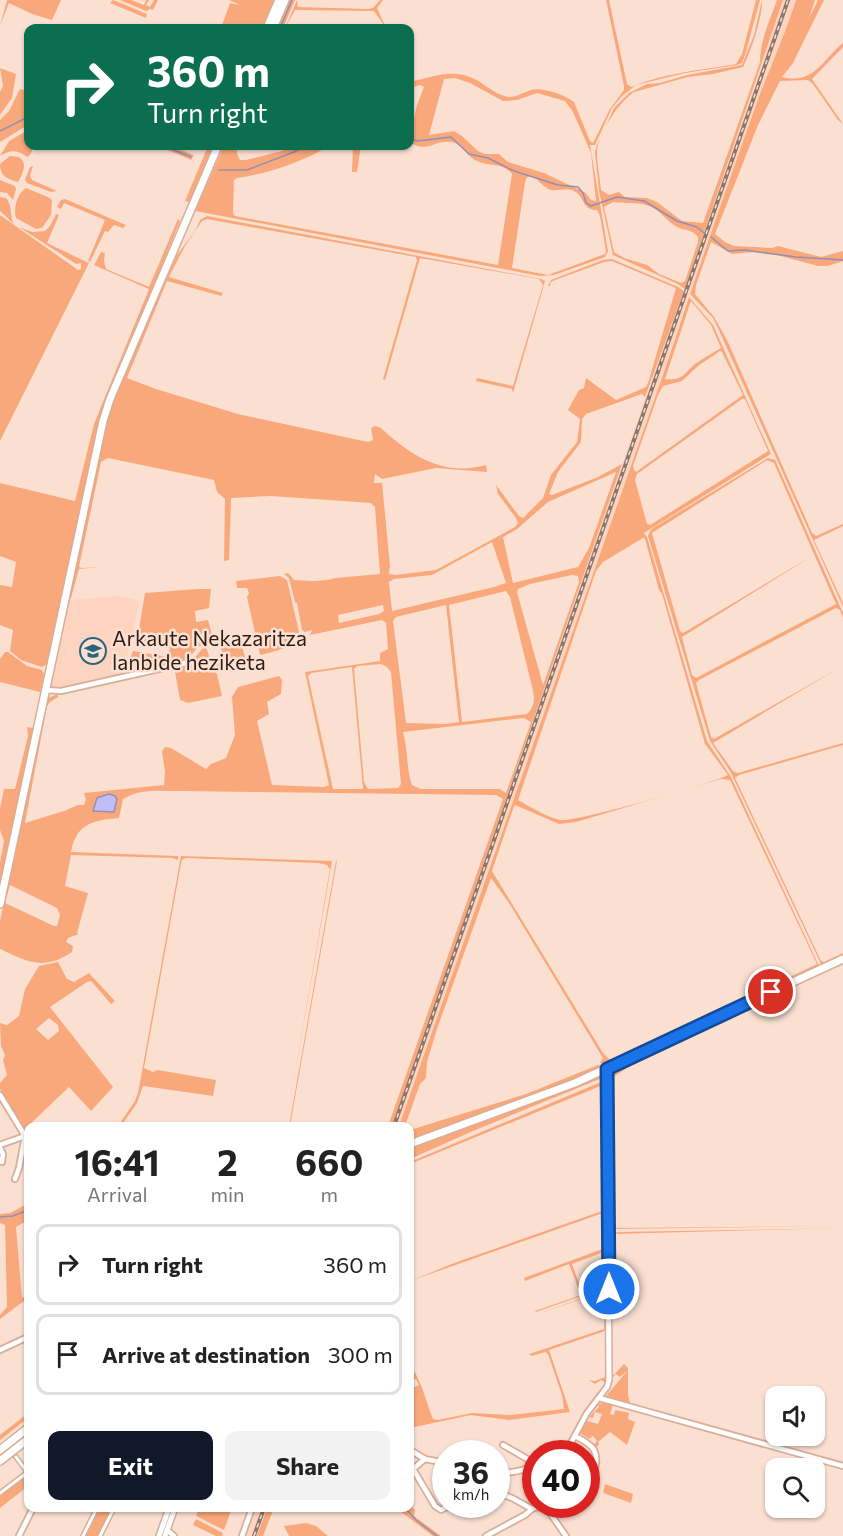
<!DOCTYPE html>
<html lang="en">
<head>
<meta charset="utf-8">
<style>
	body { margin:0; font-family:Commissioner,sans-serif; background:#f2f2f2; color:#222; height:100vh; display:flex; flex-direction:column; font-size:22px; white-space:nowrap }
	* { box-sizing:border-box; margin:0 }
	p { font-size:20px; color:#767676 }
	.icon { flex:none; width:33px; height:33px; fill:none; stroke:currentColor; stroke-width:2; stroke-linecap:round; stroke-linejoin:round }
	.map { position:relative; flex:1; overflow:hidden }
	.sheet { position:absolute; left:24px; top:1122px; width:390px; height:390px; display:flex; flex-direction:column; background:#fff; border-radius:12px; box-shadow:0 2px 4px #0004 }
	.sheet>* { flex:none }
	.banner { position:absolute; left:24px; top:24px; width:390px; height:126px; border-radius:12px; box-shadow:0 2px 4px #0004; background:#0b6e4f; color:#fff; overflow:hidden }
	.controls { position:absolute; left:765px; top:1386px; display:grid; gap:12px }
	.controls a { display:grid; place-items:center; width:60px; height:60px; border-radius:12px; background:#fff; box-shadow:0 2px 4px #0004; font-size:30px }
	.speed { position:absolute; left:432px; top:1440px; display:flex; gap:12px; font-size:30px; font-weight:700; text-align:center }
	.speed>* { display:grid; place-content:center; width:78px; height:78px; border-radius:50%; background:#fff; box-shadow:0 2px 4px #0004; line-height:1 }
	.speed small { font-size:15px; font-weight:400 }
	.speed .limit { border:9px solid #d22; background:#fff; color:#111 }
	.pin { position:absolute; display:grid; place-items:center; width:51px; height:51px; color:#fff; margin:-26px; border:3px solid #fff; border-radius:50%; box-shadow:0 2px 6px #0007 }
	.me { position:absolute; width:66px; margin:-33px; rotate:0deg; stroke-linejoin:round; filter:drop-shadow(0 0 4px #0008) }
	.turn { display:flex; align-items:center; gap:21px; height:126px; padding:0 24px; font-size:27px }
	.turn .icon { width:78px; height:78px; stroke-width:2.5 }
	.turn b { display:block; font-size:42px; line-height:51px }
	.eta { display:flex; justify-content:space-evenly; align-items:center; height:102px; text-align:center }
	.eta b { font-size:36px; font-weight:700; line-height:42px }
	.primary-button { display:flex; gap:12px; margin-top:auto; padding:12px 24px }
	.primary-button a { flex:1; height:69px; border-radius:12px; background:#111827; color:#fff; font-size:24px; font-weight:700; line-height:69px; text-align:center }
	.primary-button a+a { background:#f2f2f2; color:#222 }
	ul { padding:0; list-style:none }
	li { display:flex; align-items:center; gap:18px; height:81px; margin:0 12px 9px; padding:0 12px; border:3px solid #e0e0e0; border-radius:12px }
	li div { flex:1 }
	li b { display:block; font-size:22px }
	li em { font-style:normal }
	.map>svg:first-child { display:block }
	.built { fill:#fdd4bf }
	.green { fill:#f9a87b; fill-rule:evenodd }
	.water { fill:#c3bdf7; stroke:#968db3; stroke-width:1.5 }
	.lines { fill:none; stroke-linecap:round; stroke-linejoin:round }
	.stream { stroke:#968db3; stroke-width:1.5 }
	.pedestrian-casing { stroke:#d8ae97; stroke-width:6 }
	.minor-casing { stroke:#d8ae97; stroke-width:8 }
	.tertiary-casing { stroke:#d8ae97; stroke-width:8 }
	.primary-casing { stroke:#d8ae97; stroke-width:10 }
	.pedestrian { stroke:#fff; stroke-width:3 }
	.minor { stroke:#fff; stroke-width:4.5 }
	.tertiary { stroke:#fff; stroke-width:5 }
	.primary { stroke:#fff; stroke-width:7 }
	.rail-casing { stroke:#8b766c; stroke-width:4 }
	.rail { stroke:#fbe0d2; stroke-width:1.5; stroke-dasharray:4.5; stroke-linecap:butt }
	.route-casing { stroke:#114b97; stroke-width:15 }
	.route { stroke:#1a73e8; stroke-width:10 }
	.labels { text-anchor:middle; stroke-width:5; stroke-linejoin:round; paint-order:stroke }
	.poi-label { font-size:21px; fill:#2c1c14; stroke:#fbe0d2; text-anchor:start }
</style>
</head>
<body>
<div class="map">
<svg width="843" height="1536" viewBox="0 0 843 1536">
	<rect width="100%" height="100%" fill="#fbe0d2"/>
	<g class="built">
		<polygon points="783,0 796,0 788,27 770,68 743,142 676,332 664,372 405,1112 399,1126 393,1126 643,404 711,214"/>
		<polygon points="117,596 140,601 123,674 56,689 51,686 69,600"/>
		<polygon points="253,1508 267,1508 257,1536 243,1536"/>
	</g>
	<g class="green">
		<polygon points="7,0 61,0 52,20 32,14 9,3 0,26"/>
		<polygon points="113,0 147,14 146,18 110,3"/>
		<polygon points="120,0 131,0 144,5 146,0 149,0 146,5 150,7 154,0 158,0 153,10 150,9 146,11"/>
		<polygon points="229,0 274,0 262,28 221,28 230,3 240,5"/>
		<polygon points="288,0 295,0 283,28 276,28"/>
		<polygon points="297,0 298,7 368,9 373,8 380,0 383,0 377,8 386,28 374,11 295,10 285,28"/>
		<path d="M606,0H609L627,84L631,87C664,73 701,70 736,64L742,54L756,0H760L745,55L742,63L737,65L685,73L636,85L622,96L612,108L595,145H590L608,251L605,257L554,275L540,276L195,211L224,146H237V154L240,160H246L282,151L291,146H329C300,163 270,173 237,178L234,180L233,213L235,216L498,265L512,174C502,162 490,167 477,161C467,157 462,143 451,142C432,140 431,153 410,143V132H411L417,105L424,87L420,85L410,88V82C436,76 455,67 480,82C489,88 499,96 509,97C517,97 524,92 531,90C543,87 565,95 574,102L590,141L593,143L610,109L624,90V86ZM455,78L470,83L503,101L517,100L537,93L565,101L573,112L591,153L596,201L591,200L586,193L544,173L508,162L499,154H485L478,151L462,136L454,131L429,135L444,79ZM533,176C538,180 543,186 548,189C557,193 568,185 577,193C585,200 583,210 597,210L600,216L606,251L605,254L548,275L512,268L525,182L527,177Z"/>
		<path d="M762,0C763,15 751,52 743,67L713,74L688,77L634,92C619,102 598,133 597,152C597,164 600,178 601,190L609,195L619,192L625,197L647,198L657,202L682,221L703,223L760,62C760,40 770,20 777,0H783L685,289L678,284L613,255L599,191L595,152L597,145L614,108L629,93L647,84L660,83L687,75L742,65L754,35ZM613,202C625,204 636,202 646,205C659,208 666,221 677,227C685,231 692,229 698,237V242L685,281L681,283L659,274L647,265L624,258L614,252L604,207Z"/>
		<path d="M796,0H815L809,18L818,0H824L793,63L782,77C814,85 822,60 843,43V47L812,79L843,124L838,120L813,84L808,80L780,81L758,125L715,234L725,242L734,246L772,248L778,246L821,257L843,251V261L828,266H818L777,255L754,252L732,254L711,242L696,285L695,294L714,317L727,340L812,533L816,536L843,524V526L814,540L843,603V607L718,328L713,318L690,294C713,227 736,161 760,94C772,63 786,32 796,0Z"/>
		<polygon points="0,68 16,74 12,98 0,115 0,92 3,86"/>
		<polygon points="20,89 28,91 28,125 0,142 0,120 9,111"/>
		<path d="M28,130V146H34L30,155L27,157C17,149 10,150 0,156L9,141Z"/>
		<polygon points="158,146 171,146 194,155 191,160"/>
		<polygon points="208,146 213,146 189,202 185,201"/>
		<polygon points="353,146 361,146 357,172 352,172"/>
		<path d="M10,156L19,157C28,164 23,172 19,181L17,182C6,178 0,176 0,164Z"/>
		<polygon points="33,166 30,176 32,180 57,191 51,192 27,183 25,180 30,167"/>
		<polygon points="0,180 15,186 16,189 13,200 7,193 0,192"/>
		<path d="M26,188L48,197L52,200L51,215L42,228L36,229L16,218C13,208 17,194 26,188Z"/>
		<path d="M0,197L6,198C13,206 9,215 14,224L0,211Z"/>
		<polygon points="65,199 126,225 123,228 114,225 108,232 105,231 90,262 88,261 105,220 64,203 61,209 57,207 61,200"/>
		<polygon points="56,214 59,215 47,243 89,263 0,441 0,215 78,270 81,269 81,263 76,264 19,227 32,232 45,231 50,226"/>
		<path d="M207,216L541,279L545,281L513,393L512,389L476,381L477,378L513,386L543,285L539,279L420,258L385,380L383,379L417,260L416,257L207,219L202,221L185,246L169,277L223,293L221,296L167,281L127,378L156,389L238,414L368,442L373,440L371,428L375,426L381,428C411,456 444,477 486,465L487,472L436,468L382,479L375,474L374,483H382L390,566L389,574L395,575L436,570L515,527L518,523L516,518L498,494L496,485L519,516L523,518L543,498L551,475L577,442L580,419L568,410L579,390L584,388L586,378L616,400L646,387L648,383L676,288L612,261L604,262L555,280L551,282L550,286H548L551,280L603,260L612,259L678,287L684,291L645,397L642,394L586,414L582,419L581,442L558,472L549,494L552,495L598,477L622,464L393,1126H388L503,799L496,795L181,791C160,791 141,788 123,799L119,818C93,820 76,824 71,852L178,856V860L172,858L71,855L65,886L88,893L77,933L79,934L68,938L66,942L73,946L72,952C43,971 28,962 0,949V921L48,698L58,694V697L50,702L47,706L25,823L64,811L78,805H84L86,799L84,793L164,785L165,772L162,751L165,747L171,748L206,769L211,764L226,758L235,735L232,697L238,687L279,676L282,680L281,694L267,702L269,714L257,721L272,785L324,787L329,785L305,672L380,661V653L388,649L386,623L382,620L315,634L310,635L312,630L305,632L302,630L297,603L295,602L289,578L284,574L288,573L294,580C307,581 323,582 335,578L380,574L375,507L371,503L271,496L231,498L229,560L224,561L225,499L217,492L214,480L108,458L101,462L80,562L79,567L82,568L100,567L79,569L71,598L68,599L105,426L111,406L177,255L195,231L200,220ZM616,472L589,548L578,567L513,583L503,537L517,529L548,502ZM492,542L506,583L494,587L392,611L389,582L394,579L432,575ZM572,575L578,576L579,582L543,685L517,592L518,589L530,584ZM506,591L510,597L533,691C535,701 534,707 527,714L462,722L449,605ZM383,605L384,611L379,614L339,623L338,615ZM446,605L459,722L445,724L406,723L393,621L396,617ZM381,664L387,667L391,672L401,784L398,788L368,789L364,782L354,669L357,666ZM352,667L363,789H333L308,676L311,673ZM524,718L531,722L506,793L500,789H421L412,785C406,768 408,749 403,732ZM10,885L57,908L60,915L57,926H54L5,903Z"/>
		<polygon points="178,219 180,221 106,402 98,425 47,664 42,667 21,660 10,651 13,630 0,625 0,585 12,587 16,562 0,556 0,483 75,501 94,424 149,289 94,265 101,252 105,253 104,261 106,269 149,287"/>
		<path d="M689,297L713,325L771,454L644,533L647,537L707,741L731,777L819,966L610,1064L600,1063L603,1058L509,903L491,878L437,1029L427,1062L426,1078L420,1084L405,1126H399L664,372ZM691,301L711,325L721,348C713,353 703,358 695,364C683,374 683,381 665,379ZM720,351L722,352L743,395L636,472L634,470L633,466L658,395L663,386L682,381L698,366ZM742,399H745L768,451L650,525L647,524L635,480L637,474ZM643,538L645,539L659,590L662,594L705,744L728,775C714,783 573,823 560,820C549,818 529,806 518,800L596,571L603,562ZM721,779L730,780L817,964L634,1051L626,1052L624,1056L611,1061L603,1053L492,871L513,809L515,805L559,824L576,822Z"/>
		<path d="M768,458L775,460L843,613V618L840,610L836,608L699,680L696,683L711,737L714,739L839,668L713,743L733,771L738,773L843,743V745L739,775L735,778L821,961L824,962L843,953V955L823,965L821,964L730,771L710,741L648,536L650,531L653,528ZM767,460L774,463L836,604L696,678L692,675L682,637L812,556L683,633L680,631L652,533Z"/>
		<path d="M280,576L287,580L299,632C291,649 277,651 260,655L247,597L249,593L247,588H237L236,581Z"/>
		<polygon points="197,589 211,589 209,608 195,611 196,622 208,620 213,639 198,647 187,660 129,673 126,668 133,651 168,657 170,648 137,641 145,593"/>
		<polygon points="240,639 245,657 225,663 220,644"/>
		<polygon points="206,647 211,662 219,660 220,666 206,667 192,661 202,649"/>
		<polygon points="5,652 8,652 27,666 42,670 44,674 40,692 0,682 0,659"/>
		<polygon points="184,664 191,664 214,671 217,674 222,696 188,703 180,700 175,672"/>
		<polygon points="27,727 33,728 0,885 0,863 4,841 0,830 0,809 4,789 15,789 28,736"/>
		<polygon points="181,856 332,861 286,1126 330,869 327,865 318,863 186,858 182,860 180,869 144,1068 153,1072 158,1070 216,1080 213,1096 143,1086 137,1103 121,1126 118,1126 135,1101 138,1093"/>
		<polygon points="336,861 337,861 290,1126 289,1126"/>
		<path d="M58,962L67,979L74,982L89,973L115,1001L111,1004L91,981L87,982L50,1007L113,1087L91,1111L69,1087L24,1130L0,1089V1083L7,1075L3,1060L5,1055L1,1046L0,1023L7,1025L19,1016L25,989L39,966ZM49,1018L58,1025L59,1031L48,1040L36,1029Z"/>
		<polygon points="770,997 771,999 639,1060 612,1078 612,1228 843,1226 611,1229 610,1076 612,1071"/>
		<polygon points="598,1065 603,1066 563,1084 410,1140 410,1130 526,1094"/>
		<polygon points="599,1076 602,1078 473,1131 410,1159 410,1148 518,1109"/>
		<path d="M601,1082L606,1083L607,1287L536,1312L535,1311L581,1295L569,1264L525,1281L524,1278L605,1248V1217L603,1213L410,1281L457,1262L605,1210V1095L603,1085L410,1164V1162ZM604,1252L605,1253L606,1285L598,1290L583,1295L572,1264Z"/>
		<polygon points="27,1195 28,1220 16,1227 22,1298 28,1294 28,1298 0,1319 0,1315 7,1307 5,1225 0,1223 0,1214 10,1213 25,1205"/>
		<polygon points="843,1228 612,1234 611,1236 611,1373 614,1375 624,1364 628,1368 628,1395 630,1403 843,1463 843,1465 606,1398 606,1396 628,1370 620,1377 616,1374 610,1380 610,1234 618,1232"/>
		<path d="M602,1291L607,1292L606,1383L601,1380L595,1384L589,1380L595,1381L605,1377V1331L549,1350L570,1412L509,1420L471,1415L410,1428V1389L419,1385L416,1379L410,1381V1368H412C422,1382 426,1402 433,1419L438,1420L472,1413L511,1415L564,1409L562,1395L548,1354L545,1352L532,1356L529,1354L604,1329L605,1311L599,1293L535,1315Z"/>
		<polygon points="605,1401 843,1468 843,1469 613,1404 610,1414 614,1415 615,1410 629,1413 628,1419 635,1422 627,1445 610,1432 598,1442 599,1444 597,1447 594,1445 597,1441 593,1436 589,1439 580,1433 587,1421 598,1424 602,1414 595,1412 593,1418 589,1417 599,1407 598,1405"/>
		<polygon points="28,1413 28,1418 0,1440 0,1435"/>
		<polygon points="25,1477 28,1479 28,1486 26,1485 23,1490 0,1508 0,1496"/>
		<polygon points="605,1484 633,1494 631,1503 603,1493"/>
		<polygon points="410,1506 415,1510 414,1516 441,1536 433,1536 396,1508"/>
		<polygon points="100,1508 111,1508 97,1536 86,1536"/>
		<polygon points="199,1508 232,1508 224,1530 196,1516"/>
		<polygon points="267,1508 274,1508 263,1536 257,1536"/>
		<polygon points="196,1519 223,1533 222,1536 216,1536 193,1525"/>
		<polygon points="306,1523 316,1526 328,1536 289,1536 284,1526"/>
	</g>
	<polygon class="water" points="109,794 115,796 117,799 114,812 93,811 97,798"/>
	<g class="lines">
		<g class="stream">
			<polyline points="280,28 292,0"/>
			<polyline points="0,131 28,117"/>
			<polyline points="410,139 418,141 451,137 469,154 488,158 514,171 558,185 578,187 583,193 586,203 591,206 617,197 644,201 677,221 697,227 704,233"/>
			<polyline points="164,146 191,157"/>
			<polyline points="219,170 247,170 294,152 305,146"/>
			<polyline points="711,237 728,251 744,250 796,257 843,260"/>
			<polyline points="0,1217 13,1216 28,1210"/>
			<polyline points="405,1508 416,1520 437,1536"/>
		</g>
		<defs>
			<g id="pedestrian">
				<polyline points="16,1457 28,1473"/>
				<polyline points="0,1493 28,1472"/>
				<polyline points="83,1536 97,1508"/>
				<polyline points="100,1536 114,1508"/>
			</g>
			<g id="minor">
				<polyline points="45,690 61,691 190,662"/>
				<polyline points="0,1095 25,1136 28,1136"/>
				<polyline points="0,1145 25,1136 19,1168 15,1179"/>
				<polyline points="0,1148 3,1154 2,1162"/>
				<polyline points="0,1350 28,1337"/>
				<polyline points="599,1398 843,1466"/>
				<path d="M575,1436C581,1439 591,1444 594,1450C599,1461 595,1475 586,1481"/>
				<polyline points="503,1445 536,1464"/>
				<polyline points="410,1450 425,1459 446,1463"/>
				<polyline points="546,1454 559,1448 566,1450"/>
				<polyline points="565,1454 587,1413 607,1387 609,1380"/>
				<polyline points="410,1463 413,1469 425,1459"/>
				<polyline points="413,1469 435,1506 441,1510 453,1504"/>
				<path d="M496,1476C511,1470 523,1474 536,1462"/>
				<polyline points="496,1492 512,1498 532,1509 546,1504"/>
				<polyline points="545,1506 566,1536"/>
				<polyline points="167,1530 174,1536"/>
				<polyline points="19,1536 33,1508"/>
				<polyline points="242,1536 252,1508"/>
				<polyline points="486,1536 525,1515 532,1509"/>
			</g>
			<g id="tertiary">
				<polyline points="607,1069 609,1380"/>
				<polyline points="159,1536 169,1508"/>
				<polyline points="165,1536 175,1508"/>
			</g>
			<g id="primary">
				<polyline points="267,28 279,0"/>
				<polyline points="273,28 285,0"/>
				<polyline points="0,904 103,421 110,399 218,146"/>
				<polyline points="410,1144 575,1083 843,959"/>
				<polyline points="0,1450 28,1428"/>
				<polyline points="0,1461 28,1439"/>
			</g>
		</defs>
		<use href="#pedestrian" class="pedestrian-casing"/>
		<use href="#minor" class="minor-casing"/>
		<use href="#tertiary" class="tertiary-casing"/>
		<use href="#primary" class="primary-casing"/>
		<use href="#pedestrian" class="pedestrian"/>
		<use href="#minor" class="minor"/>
		<use href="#tertiary" class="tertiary"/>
		<use href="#primary" class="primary"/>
		<defs>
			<g id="rail">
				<polyline points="394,1126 788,0"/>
				<polyline points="254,1536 264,1508"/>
			</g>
		</defs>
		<use href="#rail" class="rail-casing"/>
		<use href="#rail" class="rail"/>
	</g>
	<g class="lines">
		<defs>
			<polyline id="route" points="609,1289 607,1069 771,992"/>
		</defs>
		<use href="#route" class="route-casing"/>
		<use href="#route" class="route"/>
	</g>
	<defs>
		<symbol id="university-ring" viewBox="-11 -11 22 22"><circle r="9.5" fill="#fbe0d2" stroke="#2a637c" stroke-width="1.5"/><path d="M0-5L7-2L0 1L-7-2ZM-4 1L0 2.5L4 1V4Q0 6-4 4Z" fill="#2a637c"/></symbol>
	</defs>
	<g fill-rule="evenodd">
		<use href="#university-ring" x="78" y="636" width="30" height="30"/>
	</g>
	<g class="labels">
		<g class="poi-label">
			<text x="112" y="646">Arkaute Nekazaritza<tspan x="112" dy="24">lanbide heziketa</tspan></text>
		</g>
	</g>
</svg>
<div class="controls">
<a><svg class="icon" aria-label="sound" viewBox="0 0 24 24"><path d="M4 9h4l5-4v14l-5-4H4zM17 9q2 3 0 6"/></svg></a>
<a><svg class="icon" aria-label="search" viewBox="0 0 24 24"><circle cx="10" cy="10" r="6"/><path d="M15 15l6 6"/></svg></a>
</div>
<div class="speed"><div>36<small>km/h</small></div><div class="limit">40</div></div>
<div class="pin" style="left:771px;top:992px;background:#d93025"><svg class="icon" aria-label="arrive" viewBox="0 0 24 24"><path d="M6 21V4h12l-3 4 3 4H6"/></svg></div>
<svg class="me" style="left:609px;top:1289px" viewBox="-20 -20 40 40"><circle r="17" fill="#1a73e8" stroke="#fff" stroke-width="3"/><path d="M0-11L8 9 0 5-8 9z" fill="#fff"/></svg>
<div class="banner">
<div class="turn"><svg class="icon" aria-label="right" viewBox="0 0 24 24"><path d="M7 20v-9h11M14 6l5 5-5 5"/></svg><div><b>360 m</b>Turn right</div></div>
</div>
<section class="sheet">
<div class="eta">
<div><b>16:41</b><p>Arrival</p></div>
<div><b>2</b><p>min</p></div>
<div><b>660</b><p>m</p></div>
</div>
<ul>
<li><svg class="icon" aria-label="right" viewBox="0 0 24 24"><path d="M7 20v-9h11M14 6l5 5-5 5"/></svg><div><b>Turn right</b></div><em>360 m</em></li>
<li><svg class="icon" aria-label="arrive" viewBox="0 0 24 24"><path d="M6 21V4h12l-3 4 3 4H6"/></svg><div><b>Arrive at destination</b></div><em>300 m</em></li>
</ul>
<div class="primary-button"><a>Exit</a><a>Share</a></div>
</section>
</div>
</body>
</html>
